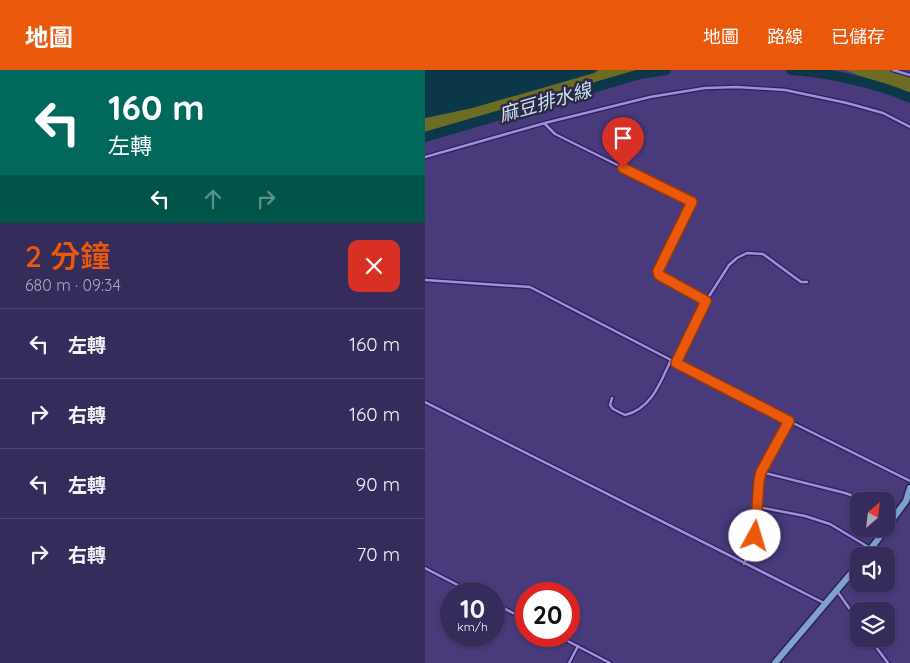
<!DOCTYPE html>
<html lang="zh-TW">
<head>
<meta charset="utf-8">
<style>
	body { margin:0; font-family:Quicksand,"Noto Sans TC",sans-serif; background:#413865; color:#f1f3f6; height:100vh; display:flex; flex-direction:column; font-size:19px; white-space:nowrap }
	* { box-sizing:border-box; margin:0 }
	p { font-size:16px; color:#aaa7bb }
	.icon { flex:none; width:28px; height:28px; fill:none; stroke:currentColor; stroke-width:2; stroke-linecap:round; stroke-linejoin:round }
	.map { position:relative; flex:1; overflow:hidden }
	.side { display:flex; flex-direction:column; background:#362c5c; width:425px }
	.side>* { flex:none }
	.banner { background:#00695c; color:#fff; overflow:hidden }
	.needle { width:32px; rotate:28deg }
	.tools { position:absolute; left:425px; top:422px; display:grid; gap:10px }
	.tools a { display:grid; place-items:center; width:45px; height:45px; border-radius:10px; background:#362c5c; box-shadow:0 1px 4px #0004,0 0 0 1px #504872; font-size:25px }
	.speed { position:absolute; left:15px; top:512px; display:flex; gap:10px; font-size:25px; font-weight:700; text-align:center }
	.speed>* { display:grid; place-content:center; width:65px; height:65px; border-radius:50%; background:#362c5c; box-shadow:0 1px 4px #0004,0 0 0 1px #504872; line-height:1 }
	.speed small { font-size:12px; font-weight:400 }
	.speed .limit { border:8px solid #d22; background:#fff; color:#111 }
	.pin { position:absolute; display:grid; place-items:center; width:42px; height:42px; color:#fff; margin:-51px -21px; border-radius:50% 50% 50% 0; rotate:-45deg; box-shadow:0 0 5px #0007 }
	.pin .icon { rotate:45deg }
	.me { position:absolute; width:55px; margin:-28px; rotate:6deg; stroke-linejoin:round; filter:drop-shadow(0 0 4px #0008) }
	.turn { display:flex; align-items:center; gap:18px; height:105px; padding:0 25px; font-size:22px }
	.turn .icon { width:65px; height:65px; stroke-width:2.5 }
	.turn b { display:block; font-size:35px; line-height:42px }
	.lanes { display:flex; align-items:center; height:48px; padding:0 25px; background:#0003; justify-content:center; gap:25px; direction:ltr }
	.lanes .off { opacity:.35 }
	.round { display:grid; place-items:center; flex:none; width:52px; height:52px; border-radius:10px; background:#413865 }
	.overview { display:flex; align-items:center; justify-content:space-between; height:85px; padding:0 25px }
	h1 { font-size:30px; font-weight:600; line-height:38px; color:#ea580c }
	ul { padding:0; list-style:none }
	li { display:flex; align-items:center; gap:15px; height:70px; padding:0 25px; border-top:1px solid #504872 }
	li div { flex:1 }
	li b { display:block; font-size:19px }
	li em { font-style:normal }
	header { display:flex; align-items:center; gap:30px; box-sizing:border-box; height:70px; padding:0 25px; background:#ea580c; color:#fff }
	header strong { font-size:24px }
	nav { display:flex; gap:28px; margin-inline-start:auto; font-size:18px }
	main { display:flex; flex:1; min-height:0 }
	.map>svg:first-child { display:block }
	.green { fill:#6a6d23 }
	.water { fill:#0c3749 }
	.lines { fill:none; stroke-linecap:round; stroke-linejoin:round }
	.river { stroke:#0c3749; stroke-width:10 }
	.lane-casing { stroke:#2f1e5d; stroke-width:5 }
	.secondary-casing { stroke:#2f1e5d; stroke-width:9 }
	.lane { stroke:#9c90da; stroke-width:2.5 }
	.secondary { stroke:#7da3cb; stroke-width:6 }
	.route-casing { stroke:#983908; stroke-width:12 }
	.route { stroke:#ea580c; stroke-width:9 }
	.labels { text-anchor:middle; stroke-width:5; stroke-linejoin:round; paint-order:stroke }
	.water-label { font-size:19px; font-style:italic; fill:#c9e3f1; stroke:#2d2846 }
</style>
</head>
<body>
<header>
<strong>地圖</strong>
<nav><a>地圖</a><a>路線</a><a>已儲存</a></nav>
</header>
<main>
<section class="side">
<div class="banner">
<div class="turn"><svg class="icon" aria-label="left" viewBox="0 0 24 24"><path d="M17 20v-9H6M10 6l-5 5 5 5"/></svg><div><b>160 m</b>左轉</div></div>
<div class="lanes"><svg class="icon" aria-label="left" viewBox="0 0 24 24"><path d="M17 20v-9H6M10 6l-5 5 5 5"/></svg><svg class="icon off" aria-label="ahead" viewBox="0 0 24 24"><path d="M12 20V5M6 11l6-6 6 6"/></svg><svg class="icon off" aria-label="right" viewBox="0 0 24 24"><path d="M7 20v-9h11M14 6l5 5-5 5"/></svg></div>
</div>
<div class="overview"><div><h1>2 分鐘</h1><p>680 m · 09:34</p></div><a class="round" style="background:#d93025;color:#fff"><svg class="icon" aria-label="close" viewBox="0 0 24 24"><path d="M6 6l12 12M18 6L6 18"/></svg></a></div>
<ul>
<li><svg class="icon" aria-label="left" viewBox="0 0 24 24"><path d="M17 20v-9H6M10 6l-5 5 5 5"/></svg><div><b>左轉</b></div><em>160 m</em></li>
<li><svg class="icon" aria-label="right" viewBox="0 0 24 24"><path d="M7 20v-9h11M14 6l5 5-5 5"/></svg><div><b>右轉</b></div><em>160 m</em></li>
<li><svg class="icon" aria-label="left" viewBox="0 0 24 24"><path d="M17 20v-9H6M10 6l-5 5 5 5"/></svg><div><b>左轉</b></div><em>90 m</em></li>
<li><svg class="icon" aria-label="right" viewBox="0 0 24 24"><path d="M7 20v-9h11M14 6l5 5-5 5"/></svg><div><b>右轉</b></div><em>70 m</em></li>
</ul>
</section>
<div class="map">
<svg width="485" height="593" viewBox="0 0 485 593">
	<rect width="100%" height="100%" fill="#483a7b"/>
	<g class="green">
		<polygon points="173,0 224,0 0,62 0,48 47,38 169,3"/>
		<polygon points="420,0 472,0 485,6 485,25"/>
	</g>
	<polygon class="water" points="0,0 173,0 169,3 47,38 0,48"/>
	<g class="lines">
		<g class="river">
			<path d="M366,0C401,2 454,14 485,28"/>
			<polyline points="0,67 215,4 241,0"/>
		</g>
		<defs>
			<g id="lane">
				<polyline points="468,0 485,5"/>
				<polyline points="120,54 130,64 267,132 233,201 234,205 281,231 251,293"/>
				<polyline points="0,87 120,53 225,27 280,18 312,17 360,20 422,33 458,43 485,57"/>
				<polyline points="0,210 105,217 364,351 485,411"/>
				<polyline points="281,231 304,195 312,188 322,183 338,184 376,212 382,212"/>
				<path d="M187,328L185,335L188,339L200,345C227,338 235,313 246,290"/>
				<polyline points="0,332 399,533"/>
				<polyline points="336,402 420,423 443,431"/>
				<polyline points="333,437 380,446 405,454 445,478"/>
				<polyline points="461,438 472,442"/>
				<polyline points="319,494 330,466 334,411 336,402 364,351"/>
				<polyline points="0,498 50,524"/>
				<polyline points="412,521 434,552"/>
				<polyline points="69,533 101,550"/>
				<polyline points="133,566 185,593"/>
				<polyline points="445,569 463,593"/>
				<polyline points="144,593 153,576"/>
			</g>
			<g id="secondary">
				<polyline points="461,458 481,431 485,418"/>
				<polyline points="440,486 461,459"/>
				<polyline points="350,593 434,494"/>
			</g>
		</defs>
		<use href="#lane" class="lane-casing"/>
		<use href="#secondary" class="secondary-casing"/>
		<use href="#lane" class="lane"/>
		<use href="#secondary" class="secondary"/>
	</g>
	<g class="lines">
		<defs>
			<polyline id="route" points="198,98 267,132 233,201 234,205 281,231 251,293 364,351 336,402 334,411 330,466"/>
		</defs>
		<use href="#route" class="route-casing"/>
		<use href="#route" class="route"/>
	</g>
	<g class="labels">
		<g class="water-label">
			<text transform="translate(120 32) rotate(-16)" y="7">麻豆排水線</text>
		</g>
	</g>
</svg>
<div class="tools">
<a><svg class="needle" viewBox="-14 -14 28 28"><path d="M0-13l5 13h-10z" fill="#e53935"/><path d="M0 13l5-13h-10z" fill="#aaa7bb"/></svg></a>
<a><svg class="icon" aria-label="sound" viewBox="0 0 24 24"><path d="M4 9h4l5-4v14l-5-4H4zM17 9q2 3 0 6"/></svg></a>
<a><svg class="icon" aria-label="layers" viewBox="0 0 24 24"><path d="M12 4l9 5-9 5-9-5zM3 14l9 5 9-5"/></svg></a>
</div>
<div class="speed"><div>10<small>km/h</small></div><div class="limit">20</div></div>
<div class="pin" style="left:198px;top:98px;background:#d93025"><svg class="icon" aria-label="arrive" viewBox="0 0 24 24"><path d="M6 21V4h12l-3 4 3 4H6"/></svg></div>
<svg class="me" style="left:330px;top:466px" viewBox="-20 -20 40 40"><circle r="19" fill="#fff"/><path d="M0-13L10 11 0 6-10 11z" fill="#ea580c"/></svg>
</div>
</main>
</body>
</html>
